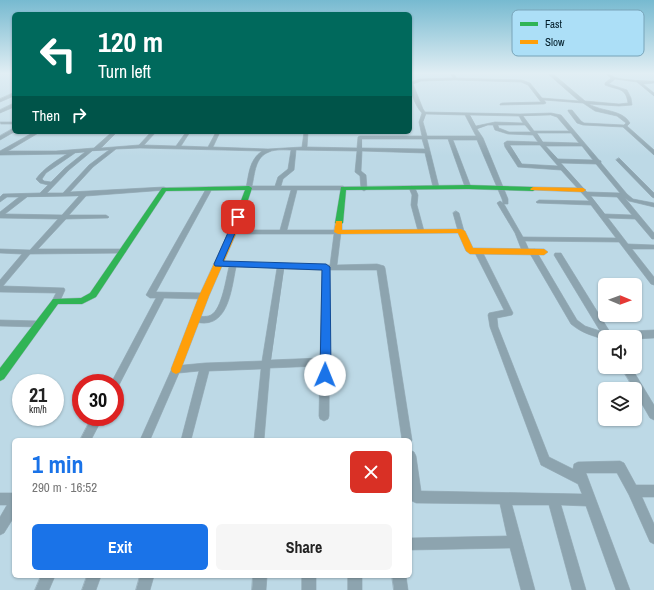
<!DOCTYPE html>
<html lang="en">
<head>
<meta charset="utf-8">
<style>
	body { margin:0; font-family:"Archivo Narrow",sans-serif; background:#f6f6f6; color:#222; height:100vh; display:flex; flex-direction:column; font-size:15px; white-space:nowrap }
	* { box-sizing:border-box; margin:0 }
	p { font-size:13px; color:#767676 }
	.icon { flex:none; width:22px; height:22px; fill:none; stroke:currentColor; stroke-width:2; stroke-linecap:round; stroke-linejoin:round }
	.map { position:relative; flex:1; overflow:hidden }
	.sheet { position:absolute; left:12px; top:438px; width:400px; height:140px; display:flex; flex-direction:column; background:#fff; border-radius:6px; box-shadow:0 1px 3px #0004 }
	.sheet>* { flex:none }
	.guide { position:absolute; left:12px; top:12px; width:400px; height:122px; border-radius:6px; box-shadow:0 1px 3px #0004; background:#00695c; color:#fff; overflow:hidden }
	.needle { width:26px; rotate:91deg }
	.fabs { position:absolute; left:598px; top:278px; display:grid; gap:8px }
	.fabs a { display:grid; place-items:center; width:44px; height:44px; border-radius:6px; background:#fff; box-shadow:0 1px 3px #0004; font-size:20px }
	.speed { position:absolute; left:12px; top:374px; display:flex; gap:8px; font-size:20px; font-weight:700; text-align:center }
	.speed>* { display:grid; place-content:center; width:52px; height:52px; border-radius:50%; background:#fff; box-shadow:0 1px 3px #0004; line-height:1 }
	.speed small { font-size:10px; font-weight:400 }
	.speed .limit { border:6px solid #d22; background:#fff; color:#111 }
	.pin { position:absolute; display:grid; place-items:center; width:34px; height:34px; color:#fff; margin:-17px; border-radius:8px; box-shadow:0 2px 6px #0006 }
	.me { position:absolute; width:44px; margin:-22px; rotate:1deg; stroke-linejoin:round; filter:drop-shadow(0 0 3px #0008) }
	.turn { display:flex; align-items:center; gap:14px; height:84px; padding:0 20px; font-size:18px }
	.turn .icon { width:52px; height:52px; stroke-width:2.5 }
	.turn b { display:block; font-size:28px; line-height:34px }
	.then { display:flex; align-items:center; height:38px; padding:0 20px; background:#0003; gap:8px; font-size:15px }
	.round { display:grid; place-items:center; flex:none; width:42px; height:42px; border-radius:6px; background:#f6f6f6 }
	.summary { display:flex; align-items:center; justify-content:space-between; height:68px; padding:0 20px }
	h1 { font-size:24px; font-weight:700; line-height:30px; color:#1a73e8 }
	.action { display:flex; gap:8px; margin-top:auto; padding:8px 20px }
	.action a { flex:1; height:46px; border-radius:6px; background:#1a73e8; color:#fff; font-size:16px; font-weight:700; line-height:46px; text-align:center }
	.action a+a { background:#f6f6f6; color:#222 }
	.map>svg:first-child { display:block }
	.lines { fill:none; stroke-linecap:round; stroke-linejoin:round }
	.street-casing { stroke:#9eb5c1; stroke-width:1 }
	.fast-casing { stroke:#9eb5c1; stroke-width:1 }
	.slow-casing { stroke:#9eb5c1; stroke-width:1 }
	.street { fill:#8da4af; fill-rule:evenodd }
	.fast { fill:#30b455; fill-rule:evenodd }
	.slow { fill:#ff9f0a; fill-rule:evenodd }
	.route { fill:#1a73e8; stroke:#114b97 }
	.key { fill:#acdff7; stroke:#78a4b9; stroke-width:1 }
	.key-label { font-size:11px; fill:#001c28 }
</style>
</head>
<body>
<div class="map">
<svg width="654" height="590" viewBox="0 0 654 590">
	<rect width="100%" height="100%" fill="#bdd9e6"/>
	<g class="lines">
		<defs>
			<g id="street">
				<path d="M450,73H454L456,78L522,80L530,83L542,98L579,101L547,73H552L585,101L619,104L628,103C626,87 617,90 605,85V83L611,78L605,73C610,73 612,77 617,78C627,80 644,81 654,81V83L643,84L654,93V96L637,82L615,79L609,84L627,90L631,98L632,105L619,106L589,104C602,112 622,109 630,123L627,126L654,150V155L623,127L583,125L577,123L568,111V110H572L581,121L584,123L624,125L626,123L617,116L595,111L583,103L544,100L546,103L544,104L500,105V104L502,103L541,102L528,85L521,82L455,80L421,81L413,84L423,109L425,112L520,114L551,113L561,115L599,160L601,161V163L627,194L633,199L654,203V207L629,201L625,198L654,233V239H652L635,219L608,218L628,244L654,245V249H632L654,277V285L651,284L619,242L525,241L529,250L535,249L577,320L585,326L600,331L554,255L555,253H561L610,332L654,330V338L635,339V337H605V340C592,335 583,334 571,324L529,252L526,253L522,251L515,233L497,203L500,201L503,203L502,199L477,140H453L471,187L468,189L465,187L448,139H427L439,187L438,188L436,189L433,187L425,153L362,151L361,171L366,175L367,189L364,191L361,189L360,176L355,172L357,151L296,150L294,170L283,179L281,186H343L346,188L343,190H297L287,230H340L341,232L337,265L377,264L384,266L385,268L412,440L410,444V440H402L377,270H330L329,416L328,419L324,421L320,419L319,416L320,366L270,368L264,440H254L261,369L209,371L191,440H181L199,371L179,373L150,440H140L173,366L205,363L262,361L277,268L236,267C231,291 228,333 192,321L191,319L192,317C198,315 205,318 211,315C222,309 226,278 229,267L215,266L214,264L215,262L330,265L334,234H233L230,232L233,230H280L291,190H249L246,188C249,174 249,160 262,151L140,148L116,149L93,167L70,192L164,187L166,188V190L86,196L69,215H106L109,217L108,218L66,219L38,249H122L126,251L125,253L30,254L3,286L64,288L65,290L59,303H53L52,301L56,293L0,292V280L22,254L0,253V249L30,250L58,219L0,218V212L19,197H7L0,202V197L3,194L40,193L48,185L40,183L36,179C44,168 56,161 67,154L0,155V151L34,132H40L8,151H56L94,148L112,132H117L101,148L139,145L151,132H156L144,145L176,146L186,132H190L181,146L208,147L216,132H220L213,147L268,149L302,147L304,132H308L307,147L357,148L358,137L360,136H422L419,122L422,113C415,106 410,91 410,82L420,79L453,78ZM426,114L465,115L476,136H427L423,122ZM470,115L519,116L523,123L495,122L476,126ZM551,115L557,117L569,131H534L523,116ZM488,125H493L495,130L508,134L533,135L538,142L507,141L504,143L505,147L518,167L561,170L589,201L539,200L536,202L537,203L591,205L616,238L523,237L504,204H508V199L483,138L477,129ZM498,125H525L531,132H509L499,128ZM537,133H571L579,143L543,142ZM362,139H422L425,149L362,148ZM510,145H540L558,166L522,164ZM546,146H582L593,160L558,159ZM109,150L89,165L63,193H47L69,170L92,151ZM291,150L288,169L278,177L275,186H252C255,173 255,157 269,152C275,149 285,150 291,150ZM85,152L65,168L51,182L44,181L42,179L46,173L75,153ZM561,163L596,164L620,193L587,192ZM79,196L62,215L5,214L27,197ZM591,196L617,197L632,215L605,214ZM284,269L322,270L320,358L271,360Z"/>
				<polygon points="13,93 14,93 14,96 0,102 0,99"/>
				<polygon points="12,104 14,104 14,107 0,113 0,110"/>
				<polygon points="0,122 14,122 14,124 1,124"/>
				<polygon points="12,129 14,129 14,132 0,140 0,136"/>
				<polygon points="619,158 654,193 654,198 652,197 617,161 616,160"/>
				<polygon points="412,186 415,188 418,195 417,205 424,231 421,233 418,231 411,205 412,195 409,188"/>
				<polygon points="209,187 212,189 156,292 204,293 208,296 204,299 164,298 118,387 115,388 115,383 111,383 156,298 150,298 146,295 206,189"/>
				<polygon points="456,211 459,213 464,231 463,233 459,233 458,231 453,213"/>
				<polygon points="475,249 478,249 482,251 513,313 512,315 497,318 498,327 549,457 573,469 574,464 578,462 620,461 624,463 636,485 654,485 654,497 642,497 654,524 654,544 650,542 629,495 617,473 586,473 630,590 616,590 586,506 561,505 586,590 572,590 549,505 512,505 535,590 521,590 510,548 410,550 410,538 507,536 500,504 416,503 412,501 410,496 410,450 414,452 416,456 421,491 582,494 578,484 541,465 490,327 488,315 489,313 504,310 474,251"/>
				<polygon points="0,320 39,321 42,322 43,324 42,326 39,327 0,326"/>
				<polygon points="621,367 631,367 654,405 654,420 650,418 635,392 635,389 634,389"/>
				<polygon points="92,417 103,417 91,440 80,440"/>
				<polygon points="0,493 14,493 14,517 4,533 0,535 0,517 7,505 0,505"/>
				<polygon points="41,576 55,576 49,590 35,590"/>
				<polygon points="87,576 101,576 96,590 82,590"/>
				<polygon points="140,576 154,576 150,590 136,590"/>
				<polygon points="253,576 267,576 266,590 252,590"/>
				<rect x="302" y="576" width="14" height="14"/>
				<rect x="348" y="576" width="14" height="14"/>
				<polygon points="392,576 406,576 408,590 394,590"/>
			</g>
			<g id="fast">
				<polygon points="468,185 533,187 536,189 533,191 468,189 346,190 343,223 339,225 335,223 341,187"/>
				<polygon points="249,186 252,188 239,227 235,229 231,227 245,190 166,191 96,297 82,304 58,304 4,379 0,381 0,368 53,299 81,298 90,293 162,188"/>
			</g>
			<g id="slow">
				<polygon points="533,187 583,188 586,190 583,192 531,190 530,189"/>
				<polygon points="336,221 342,221 342,230 461,229 465,231 473,248 544,249 548,252 544,255 470,254 466,251 458,233 338,234 334,232"/>
				<polygon points="232,225 238,225 239,227 209,296 181,369 180,372 176,374 172,372 171,369 199,296"/>
			</g>
		</defs>
		<use href="#street" class="street-casing"/>
		<use href="#fast" class="fast-casing"/>
		<use href="#slow" class="slow-casing"/>
		<use href="#street" class="street"/>
		<use href="#fast" class="fast"/>
		<use href="#slow" class="slow"/>
	</g>
	<linearGradient id="sky" x2="0" y2="1"><stop stop-color="#77bad0"/><stop offset="0.47" stop-color="#e1eef4"/><stop offset="1" stop-color="#e1eef4" stop-opacity="0"/></linearGradient>
	<rect width="654" height="156" fill="url(#sky)"/>
	<polygon class="route" points="238,215 242,217 223,261 326,264 330,267 331,375 329,379 325,380 321,379 320,375 322,270 215,266 214,264 235,217"/>
	<rect x="512" y="10" width="132" height="46" rx="6" class="key"/>
	<rect x="520" y="22" width="18" height="4" fill="#30b455"/>
	<rect x="520" y="40" width="18" height="4" fill="#ff9f0a"/>
	<g class="key-label">
		<text x="545" y="28">Fast</text>
		<text x="545" y="46">Slow</text>
	</g>
</svg>
<div class="fabs">
<a><svg class="needle" viewBox="-14 -14 28 28"><path d="M0-13l5 13h-10z" fill="#e53935"/><path d="M0 13l5-13h-10z" fill="#767676"/></svg></a>
<a><svg class="icon" aria-label="sound" viewBox="0 0 24 24"><path d="M4 9h4l5-4v14l-5-4H4zM17 9q2 3 0 6"/></svg></a>
<a><svg class="icon" aria-label="layers" viewBox="0 0 24 24"><path d="M12 4l9 5-9 5-9-5zM3 14l9 5 9-5"/></svg></a>
</div>
<div class="speed"><div>21<small>km/h</small></div><div class="limit">30</div></div>
<div class="pin" style="left:238px;top:217px;background:#d93025"><svg class="icon" aria-label="arrive" viewBox="0 0 24 24"><path d="M6 21V4h12l-3 4 3 4H6"/></svg></div>
<svg class="me" style="left:325px;top:375px" viewBox="-20 -20 40 40"><circle r="19" fill="#fff"/><path d="M0-13L10 11 0 6-10 11z" fill="#1a73e8"/></svg>
<div class="guide">
<div class="turn"><svg class="icon" aria-label="left" viewBox="0 0 24 24"><path d="M17 20v-9H6M10 6l-5 5 5 5"/></svg><div><b>120 m</b>Turn left</div></div>
<div class="then">Then<svg class="icon" aria-label="right" viewBox="0 0 24 24"><path d="M7 20v-9h11M14 6l5 5-5 5"/></svg></div>
</div>
<section class="sheet">
<div class="summary"><div><h1>1 min</h1><p>290 m · 16:52</p></div><a class="round" style="background:#d93025;color:#fff"><svg class="icon" aria-label="close" viewBox="0 0 24 24"><path d="M6 6l12 12M18 6L6 18"/></svg></a></div>
<div class="action"><a>Exit</a><a>Share</a></div>
</section>
</div>
</body>
</html>
